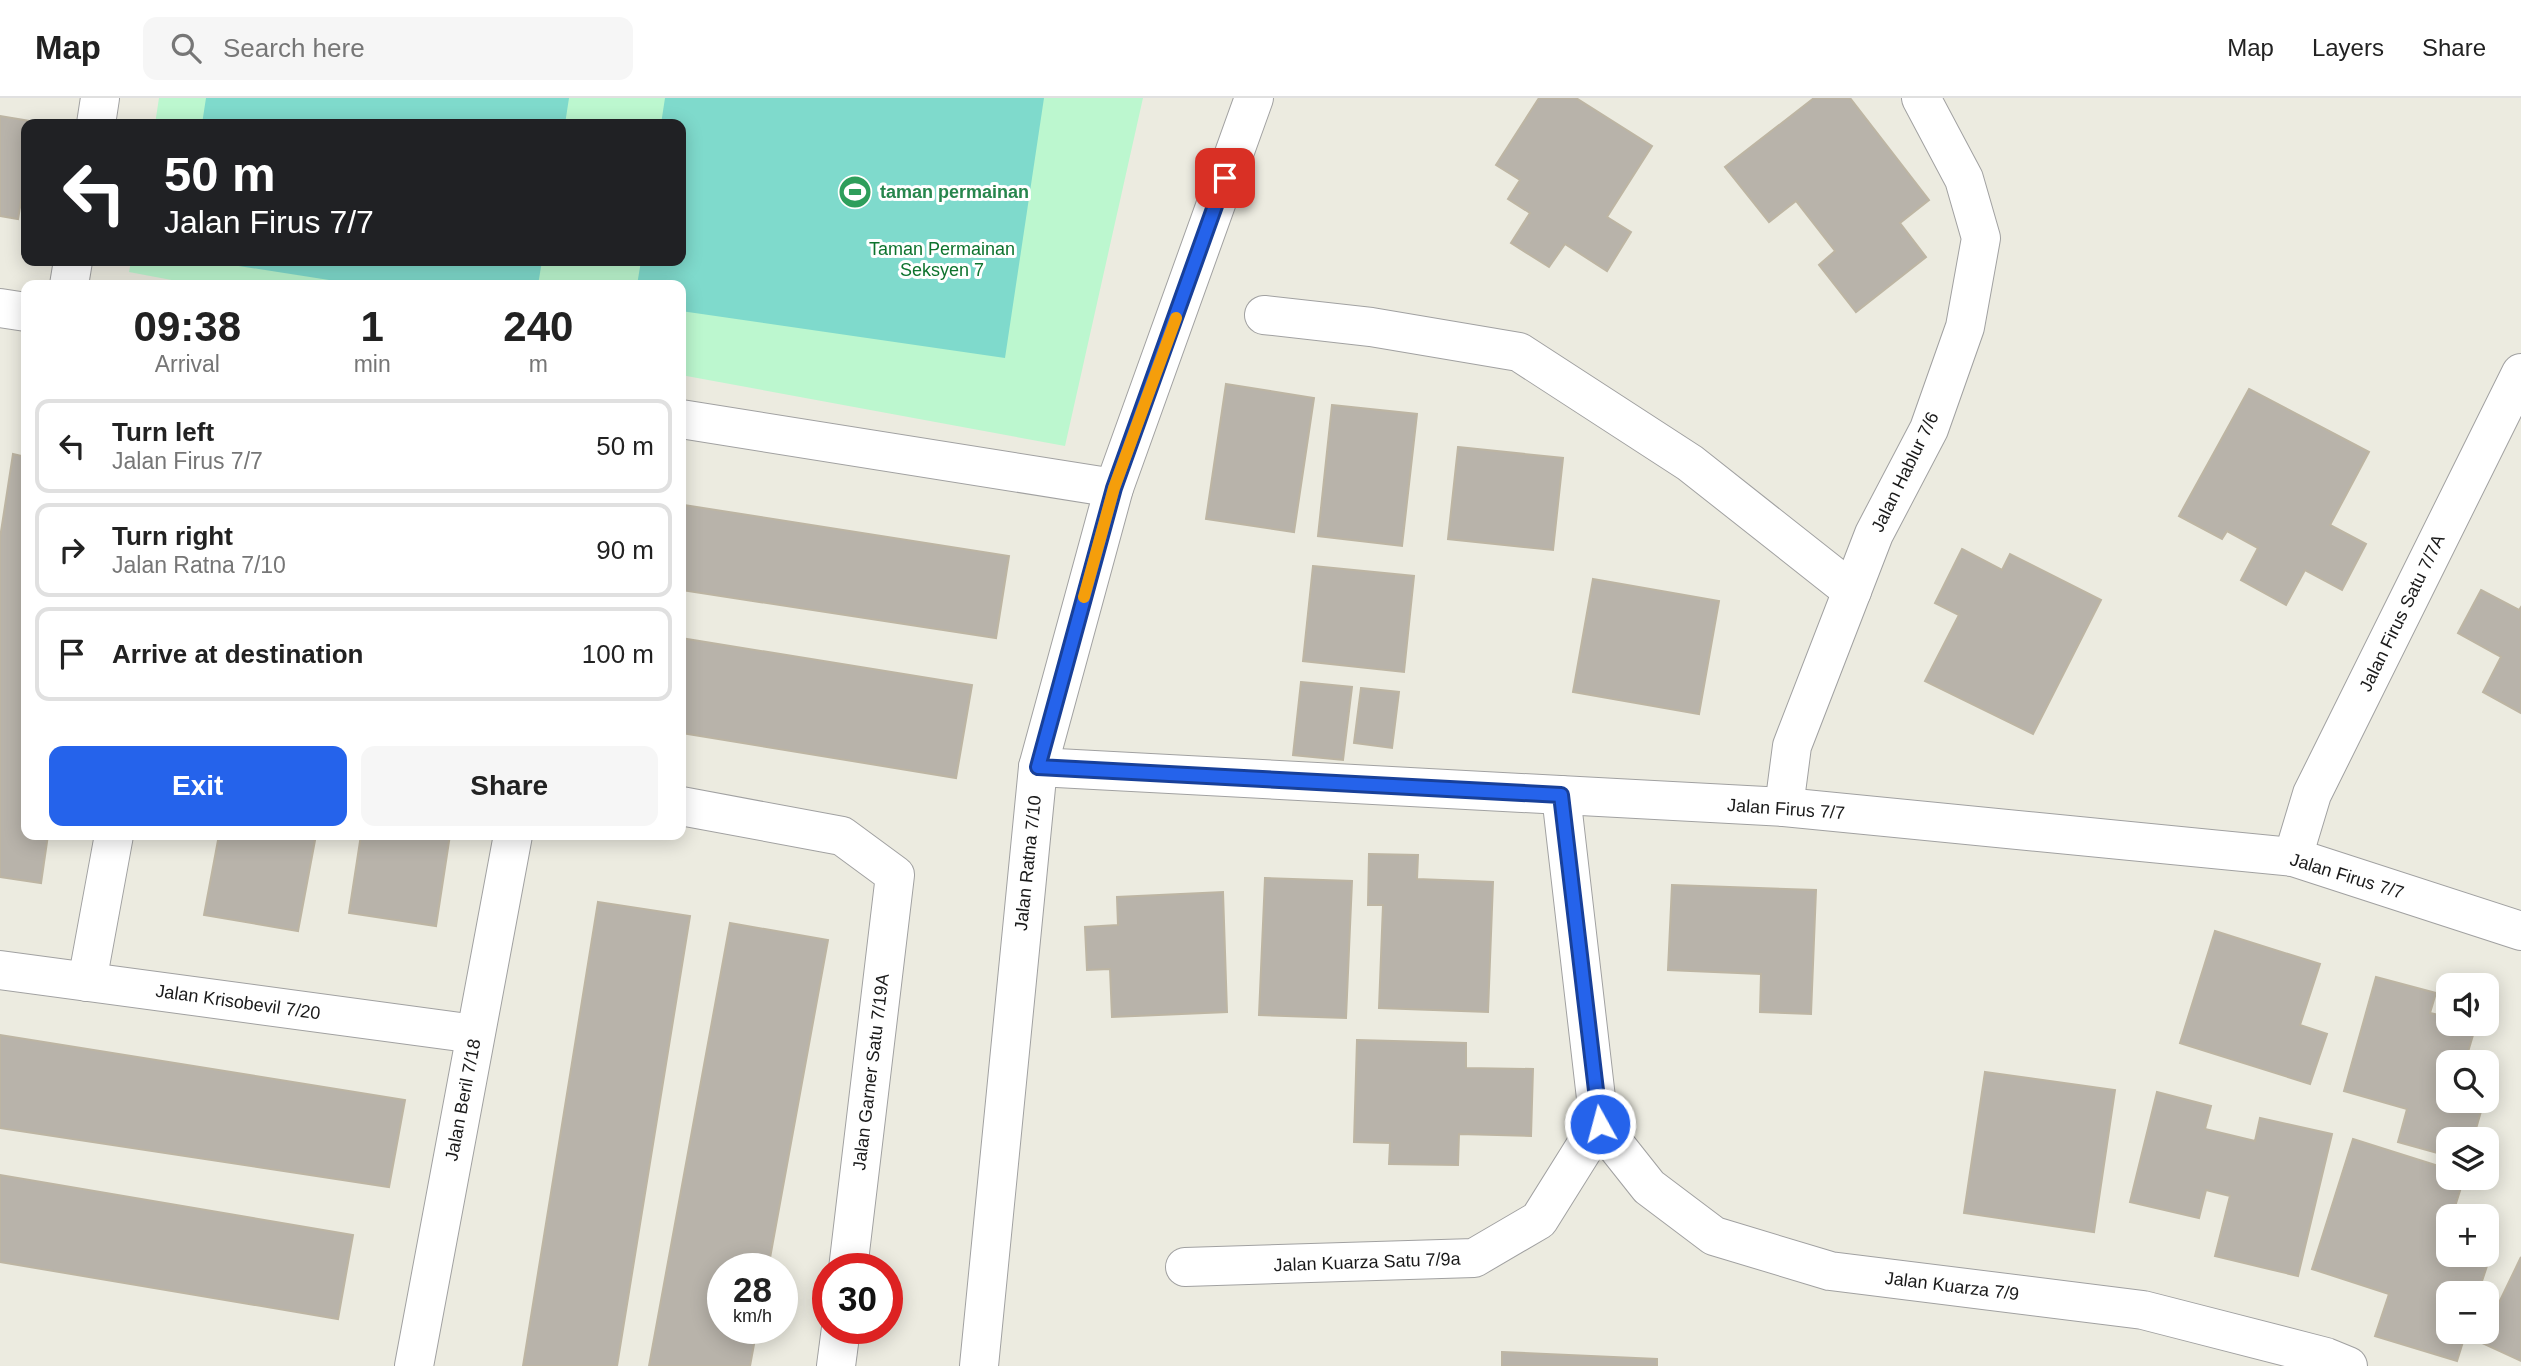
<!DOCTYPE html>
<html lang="en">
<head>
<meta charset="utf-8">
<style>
	body { margin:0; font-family:Helvetica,sans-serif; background:#f6f6f6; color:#222; height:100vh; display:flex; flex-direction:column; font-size:26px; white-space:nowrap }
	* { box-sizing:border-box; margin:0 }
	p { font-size:23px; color:#767676 }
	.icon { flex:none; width:38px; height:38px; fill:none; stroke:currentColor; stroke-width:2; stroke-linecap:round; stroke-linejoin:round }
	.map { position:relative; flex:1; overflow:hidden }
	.panel { position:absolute; left:21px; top:182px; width:665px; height:560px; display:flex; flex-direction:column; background:#fff; border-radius:14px; box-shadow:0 4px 18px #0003 }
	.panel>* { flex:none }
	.top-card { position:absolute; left:21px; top:21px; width:665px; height:147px; border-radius:14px; box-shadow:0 4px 18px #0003; background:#202124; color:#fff; overflow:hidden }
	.tools { position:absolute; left:2436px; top:875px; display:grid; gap:14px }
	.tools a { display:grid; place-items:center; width:63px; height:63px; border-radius:14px; background:#fff; box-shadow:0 4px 18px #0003; font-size:35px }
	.speed { position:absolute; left:707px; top:1155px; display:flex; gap:14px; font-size:35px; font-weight:700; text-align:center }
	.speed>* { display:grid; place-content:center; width:91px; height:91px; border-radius:50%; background:#fff; box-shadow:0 4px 18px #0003; line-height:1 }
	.speed small { font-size:18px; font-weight:400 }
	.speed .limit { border:10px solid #d22; background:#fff; color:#111 }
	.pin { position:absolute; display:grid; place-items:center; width:60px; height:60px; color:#fff; margin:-30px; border-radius:14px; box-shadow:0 4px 10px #0006 }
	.me { position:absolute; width:77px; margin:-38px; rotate:353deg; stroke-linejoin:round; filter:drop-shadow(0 0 5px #0008) }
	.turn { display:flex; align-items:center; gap:24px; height:147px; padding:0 28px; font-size:32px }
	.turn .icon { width:91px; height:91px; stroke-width:2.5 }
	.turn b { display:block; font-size:49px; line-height:60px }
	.eta { display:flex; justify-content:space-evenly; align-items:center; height:119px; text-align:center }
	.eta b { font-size:42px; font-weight:700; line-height:49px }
	.cta { display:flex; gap:14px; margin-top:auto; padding:14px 28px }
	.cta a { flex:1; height:80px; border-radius:14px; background:#2563eb; color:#fff; font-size:28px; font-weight:700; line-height:80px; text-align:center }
	.cta a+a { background:#f6f6f6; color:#222 }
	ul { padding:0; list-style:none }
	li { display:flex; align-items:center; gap:21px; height:94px; margin:0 14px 10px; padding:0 14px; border:4px solid #e0e0e0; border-radius:14px }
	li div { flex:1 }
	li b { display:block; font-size:26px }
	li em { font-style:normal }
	header { display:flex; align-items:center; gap:42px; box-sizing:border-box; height:98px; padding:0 35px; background:#fff; border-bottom:2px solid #e0e0e0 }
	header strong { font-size:33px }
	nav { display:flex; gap:38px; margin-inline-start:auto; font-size:24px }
	.search { width:490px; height:63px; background:#f6f6f6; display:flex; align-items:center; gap:18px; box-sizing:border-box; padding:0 24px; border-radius:14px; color:#767676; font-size:26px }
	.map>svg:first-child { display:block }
	.park { fill:#bcf7cf }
	.pitch { fill:#7fdacc }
	.building { fill:#b8b3aa; stroke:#bdb5a3; stroke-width:2 }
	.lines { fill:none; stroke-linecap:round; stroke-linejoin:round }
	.minor-casing { stroke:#a1a1a1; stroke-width:40 }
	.tertiary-casing { stroke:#a1a1a1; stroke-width:40 }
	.minor { stroke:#fff; stroke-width:38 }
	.tertiary { stroke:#fff; stroke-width:38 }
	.route-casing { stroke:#184099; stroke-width:18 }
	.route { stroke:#2563eb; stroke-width:12 }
	.slow { stroke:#f59e0b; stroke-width:12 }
	.labels { text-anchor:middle; stroke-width:6; stroke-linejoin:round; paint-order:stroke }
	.leisure-label { font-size:18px; font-weight:bold; fill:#27864d; stroke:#fff; text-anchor:start }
	.park-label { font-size:18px; fill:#0e732e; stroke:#fff }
	.street-label { font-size:18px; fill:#1a1a1a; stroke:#fff }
</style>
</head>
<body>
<header>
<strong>Map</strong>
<div class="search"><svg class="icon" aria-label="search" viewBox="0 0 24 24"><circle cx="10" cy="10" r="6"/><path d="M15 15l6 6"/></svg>Search here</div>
<nav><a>Map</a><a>Layers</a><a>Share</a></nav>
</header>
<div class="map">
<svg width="2521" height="1268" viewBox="0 0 2521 1268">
	<rect width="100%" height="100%" fill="#ecebe0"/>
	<polygon class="park" points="159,0 1143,0 1065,348 681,277 681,187 198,187 129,174 131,163 681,163 681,26 155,26"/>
	<g class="pitch">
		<polygon points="206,0 569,0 565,26 202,26"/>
		<polygon points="665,0 1044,0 1005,260 681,213 681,187 637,187 641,163 681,163 681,26 661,26"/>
		<polygon points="207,163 542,163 538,187 361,187"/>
	</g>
	<g class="building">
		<polygon points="1539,0 1576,0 1652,48 1607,119 1631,134 1607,173 1565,146 1549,169 1511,145 1530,115 1508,101 1520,82 1496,67"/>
		<polygon points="1814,0 1850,0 1929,102 1900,125 1926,159 1856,214 1819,167 1835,153 1796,103 1769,124 1725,69"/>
		<polygon points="0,18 36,24 35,26 26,26 26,75 18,121 0,118"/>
		<polygon points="1226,286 1314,300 1294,434 1206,421"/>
		<polygon points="2249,291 2369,354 2330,427 2366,446 2342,492 2305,472 2286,507 2241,482 2258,450 2227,433 2222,441 2179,418"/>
		<polygon points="1332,307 1417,316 1402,448 1318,438"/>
		<polygon points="1458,349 1563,360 1553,452 1448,441"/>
		<polygon points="13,356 26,359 26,737 48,737 41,785 0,779 0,440"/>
		<polygon points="684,407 1009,458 996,540 681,492 681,424"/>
		<polygon points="1962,451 2002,472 2010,456 2101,502 2033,636 1925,583 1959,517 1935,505"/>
		<polygon points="1313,468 1414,478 1404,574 1303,563"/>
		<polygon points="1593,481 1719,503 1699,616 1573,594"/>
		<polygon points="2481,492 2519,512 2521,509 2521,615 2483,594 2501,559 2458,535"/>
		<polygon points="681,540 972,587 956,680 681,635"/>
		<polygon points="1301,584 1352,589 1343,662 1293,657"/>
		<polygon points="1361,590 1399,594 1392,650 1354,645"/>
		<polygon points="219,737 316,737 298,833 204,817"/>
		<polygon points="361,737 450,737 436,828 349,815"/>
		<polygon points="1369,756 1418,757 1417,781 1493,784 1488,914 1379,910 1383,807 1368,807"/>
		<polygon points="1265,780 1352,783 1346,920 1259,917"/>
		<polygon points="1672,787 1816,792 1811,916 1760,914 1761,876 1668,872"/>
		<polygon points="1223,794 1227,914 1112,919 1110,871 1087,872 1085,829 1118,827 1117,799"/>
		<polygon points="598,804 690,818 617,1268 523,1268"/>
		<polygon points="730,825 828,842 768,1171 723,1171 723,1230 757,1230 750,1268 649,1268"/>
		<polygon points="2215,833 2320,866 2300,927 2327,936 2310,986 2180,945"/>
		<polygon points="2376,879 2436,895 2430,915 2448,919 2448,926 2476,927 2465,964 2448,964 2448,1003 2484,1003 2473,1041 2448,1041 2448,1058 2398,1044 2407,1011 2344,993"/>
		<polygon points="0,937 405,1002 389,1089 0,1030"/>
		<polygon points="1357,942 1466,945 1466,970 1533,971 1531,1038 1459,1036 1458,1067 1389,1066 1390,1045 1354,1044"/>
		<polygon points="1985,974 2115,992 2094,1134 1964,1115"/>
		<polygon points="2157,994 2211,1008 2205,1031 2255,1043 2260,1020 2332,1036 2298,1178 2215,1158 2230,1098 2206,1092 2199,1120 2130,1104"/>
		<polygon points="2353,1041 2448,1071 2448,1080 2464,1080 2452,1118 2448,1118 2448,1129 2440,1153 2487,1168 2478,1195 2448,1195 2448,1234 2466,1234 2457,1263 2375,1238 2389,1196 2312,1171"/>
		<polygon points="0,1077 353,1137 338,1221 0,1164"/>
		<polygon points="2521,1159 2521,1263 2480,1244"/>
		<polygon points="1502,1254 1657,1261 1657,1268 1502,1268"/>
	</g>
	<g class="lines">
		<defs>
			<g id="minor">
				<polyline points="96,26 100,0"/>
				<polyline points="69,187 73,163"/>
				<polyline points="0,210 26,214"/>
				<polyline points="1264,217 1371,229 1519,254 1690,365 1852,493"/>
				<polyline points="681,321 1114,390"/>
				<polyline points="1038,669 1784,709 2293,759 2521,833"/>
				<polyline points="681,708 842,738 895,777 848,1171"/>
				<polyline points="1784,709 1792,648 1874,436 1929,331 1965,229 1981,140 1964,81 1921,0"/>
				<polyline points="2293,759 2312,696 2521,275"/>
				<polyline points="0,872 475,936"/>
				<polyline points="87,884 114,737"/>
				<polyline points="1599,1026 1649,1089 1714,1138 1830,1173 2143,1212 2326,1259 2348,1268"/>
				<polyline points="1185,1169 1474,1160 1539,1122 1599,1026 1561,697"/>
				<polyline points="414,1268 513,737"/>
				<polyline points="836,1268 841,1230"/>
			</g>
			<polyline id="tertiary" points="979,1268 1038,669 1114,390 1254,0"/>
		</defs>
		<use href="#minor" class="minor-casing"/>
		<use href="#tertiary" class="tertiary-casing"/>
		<use href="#minor" class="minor"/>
		<use href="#tertiary" class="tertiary"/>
	</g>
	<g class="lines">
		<defs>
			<polyline id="route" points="1225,80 1114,390 1038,669 1561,697 1600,1026"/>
		</defs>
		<use href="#route" class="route-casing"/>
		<use href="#route" class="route"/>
		<polyline class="slow" points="1084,499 1114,390 1176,220"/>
	</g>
	<defs>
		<symbol id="stadium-disc" viewBox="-11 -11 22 22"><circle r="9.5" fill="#2e9e5b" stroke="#fff"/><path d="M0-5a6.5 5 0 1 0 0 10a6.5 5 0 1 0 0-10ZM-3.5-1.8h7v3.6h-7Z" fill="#fff"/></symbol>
	</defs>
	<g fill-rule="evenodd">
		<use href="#stadium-disc" x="836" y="75" width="38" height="38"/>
	</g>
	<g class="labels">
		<g class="leisure-label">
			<text x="880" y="100">taman permainan</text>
		</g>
		<g class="park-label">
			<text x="942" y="157">Taman Permainan<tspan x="942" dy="21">Seksyen 7</tspan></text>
		</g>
		<g class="street-label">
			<text transform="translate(1905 374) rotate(-64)" y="6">Jalan Hablur 7/6</text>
			<text transform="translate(2402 515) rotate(-64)" y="6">Jalan Firus Satu 7/7A</text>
			<text transform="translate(1786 711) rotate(4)" y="6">Jalan Firus 7/7</text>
			<text transform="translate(1028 765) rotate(-84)" y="6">Jalan Ratna 7/10</text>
			<text transform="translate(2347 778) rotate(17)" y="6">Jalan Firus 7/7</text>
			<text transform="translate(238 904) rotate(8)" y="6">Jalan Krisobevil 7/20</text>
			<text transform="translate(871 974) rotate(-83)" y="6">Jalan Garner Satu 7/19A</text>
			<text transform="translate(463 1002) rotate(-79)" y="6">Jalan Beril 7/18</text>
			<text transform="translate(1367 1164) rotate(-2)" y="6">Jalan Kuarza Satu 7/9a</text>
			<text transform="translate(1952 1188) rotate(7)" y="6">Jalan Kuarza 7/9</text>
		</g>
	</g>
</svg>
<div class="tools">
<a><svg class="icon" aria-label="sound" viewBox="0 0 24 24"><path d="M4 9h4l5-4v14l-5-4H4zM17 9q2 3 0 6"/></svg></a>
<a><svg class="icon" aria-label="search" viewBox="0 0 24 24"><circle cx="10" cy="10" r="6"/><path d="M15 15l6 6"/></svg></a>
<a><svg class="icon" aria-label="layers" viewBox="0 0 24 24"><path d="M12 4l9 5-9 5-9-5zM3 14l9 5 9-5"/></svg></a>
<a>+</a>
<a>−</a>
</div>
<div class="speed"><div>28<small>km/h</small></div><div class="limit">30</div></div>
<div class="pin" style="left:1225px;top:80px;background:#d93025"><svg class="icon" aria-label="arrive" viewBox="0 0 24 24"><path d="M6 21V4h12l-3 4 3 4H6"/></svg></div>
<svg class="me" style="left:1600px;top:1026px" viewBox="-20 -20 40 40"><circle r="17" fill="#2563eb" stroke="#fff" stroke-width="3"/><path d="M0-11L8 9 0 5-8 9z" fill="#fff"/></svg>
<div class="top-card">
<div class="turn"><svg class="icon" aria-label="left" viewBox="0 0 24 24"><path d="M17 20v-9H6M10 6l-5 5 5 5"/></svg><div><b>50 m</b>Jalan Firus 7/7</div></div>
</div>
<section class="panel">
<div class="eta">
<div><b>09:38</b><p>Arrival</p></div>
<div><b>1</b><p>min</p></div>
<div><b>240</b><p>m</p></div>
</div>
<ul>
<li><svg class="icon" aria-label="left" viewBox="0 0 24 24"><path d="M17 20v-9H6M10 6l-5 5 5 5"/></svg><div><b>Turn left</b><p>Jalan Firus 7/7</p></div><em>50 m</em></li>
<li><svg class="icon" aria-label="right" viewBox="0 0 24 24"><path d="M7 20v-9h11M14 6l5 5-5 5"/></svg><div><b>Turn right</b><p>Jalan Ratna 7/10</p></div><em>90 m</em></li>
<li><svg class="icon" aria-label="arrive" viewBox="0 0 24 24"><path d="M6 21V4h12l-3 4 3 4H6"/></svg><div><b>Arrive at destination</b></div><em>100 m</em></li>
</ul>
<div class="cta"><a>Exit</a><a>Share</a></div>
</section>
</div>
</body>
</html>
